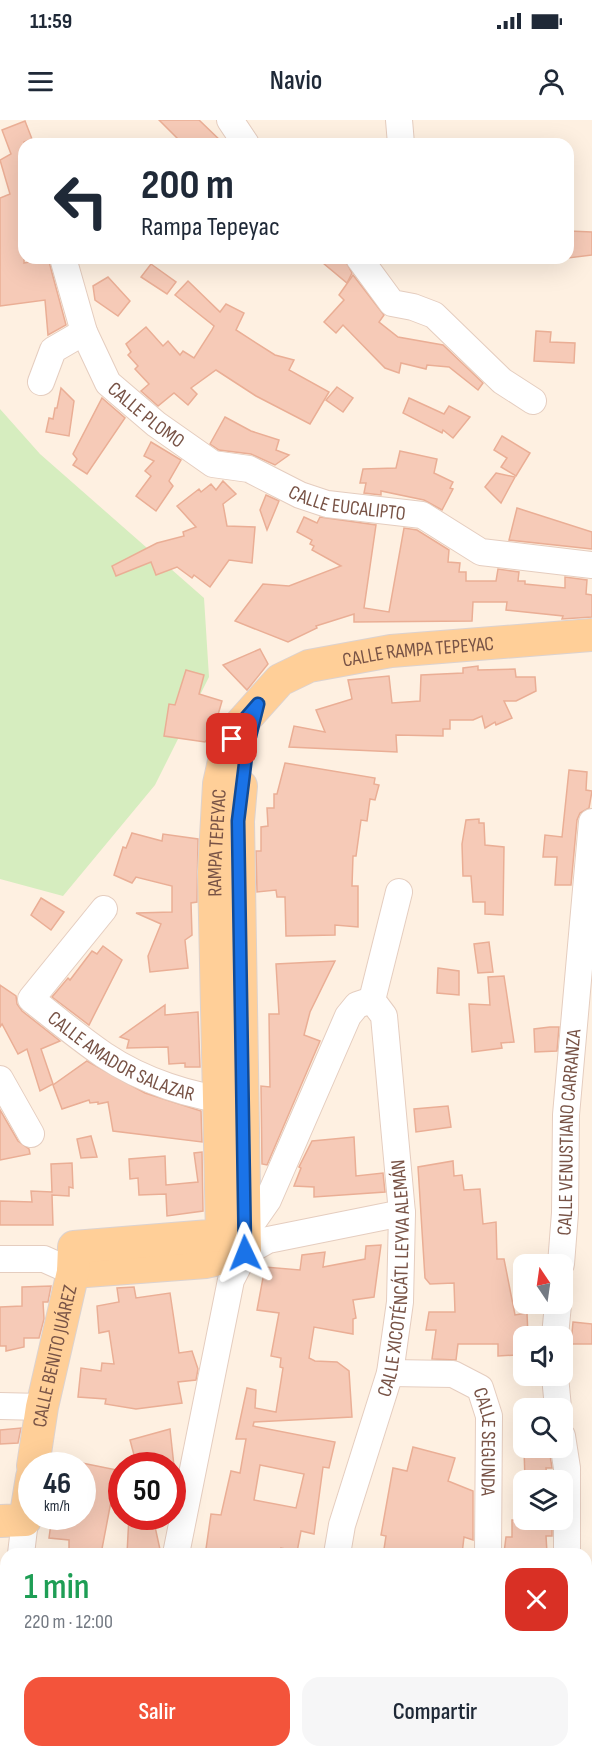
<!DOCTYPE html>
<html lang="es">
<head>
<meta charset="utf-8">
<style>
	body { margin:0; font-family:"Sofia Sans Condensed",sans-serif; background:#f6f6f7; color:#1f2937; height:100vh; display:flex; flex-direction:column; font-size:22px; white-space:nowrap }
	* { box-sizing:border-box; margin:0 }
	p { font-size:20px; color:#747a83 }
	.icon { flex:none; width:33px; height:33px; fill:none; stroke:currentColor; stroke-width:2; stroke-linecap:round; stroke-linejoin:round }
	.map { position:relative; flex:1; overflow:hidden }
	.side { position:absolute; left:0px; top:1428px; width:592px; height:210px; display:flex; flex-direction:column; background:#fff; border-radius:18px 18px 0 0; box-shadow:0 6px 24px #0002 }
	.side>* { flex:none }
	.top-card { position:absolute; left:18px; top:18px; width:556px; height:126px; border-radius:18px; box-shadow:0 6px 24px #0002; background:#fff; color:#1f2937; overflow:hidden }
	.needle { width:39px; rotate:347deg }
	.controls { position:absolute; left:513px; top:1134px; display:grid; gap:12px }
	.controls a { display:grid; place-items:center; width:60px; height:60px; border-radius:12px; background:#fff; box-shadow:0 6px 24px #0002; font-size:30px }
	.speed { position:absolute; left:18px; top:1332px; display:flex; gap:12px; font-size:30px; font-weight:700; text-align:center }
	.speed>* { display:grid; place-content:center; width:78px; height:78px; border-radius:50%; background:#fff; box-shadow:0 6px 24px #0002; line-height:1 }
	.speed small { font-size:15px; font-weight:400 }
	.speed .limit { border:9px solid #d22; background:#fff; color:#111 }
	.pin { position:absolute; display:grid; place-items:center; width:51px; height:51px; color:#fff; margin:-26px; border-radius:12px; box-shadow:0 3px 9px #0006 }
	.me { position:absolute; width:66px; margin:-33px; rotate:358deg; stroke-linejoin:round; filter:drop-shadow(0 0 4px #0008) }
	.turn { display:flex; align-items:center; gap:21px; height:126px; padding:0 24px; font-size:27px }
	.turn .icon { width:78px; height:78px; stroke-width:2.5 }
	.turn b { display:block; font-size:42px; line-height:51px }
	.round { display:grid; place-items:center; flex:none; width:63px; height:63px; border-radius:18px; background:#f6f6f7 }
	.overview { display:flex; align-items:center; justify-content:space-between; height:102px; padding:0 24px }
	h1 { font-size:36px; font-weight:600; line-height:45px; color:#1e9e55 }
	.button { display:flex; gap:12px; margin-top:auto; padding:12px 24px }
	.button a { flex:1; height:69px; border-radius:18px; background:#f3543b; color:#fff; font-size:24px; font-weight:600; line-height:69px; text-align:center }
	.button a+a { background:#f6f6f7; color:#1f2937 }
	.status { display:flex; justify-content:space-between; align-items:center; height:42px; padding:0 30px; background:#fff; direction:ltr }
	.status svg { height:16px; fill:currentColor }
	header { display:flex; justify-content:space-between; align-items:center; height:78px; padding:0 24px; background:#fff; font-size:27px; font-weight:600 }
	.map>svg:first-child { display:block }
	.green { fill:#d6edbf }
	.building { fill:#f6cab7; stroke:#eaae95; stroke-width:1.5; fill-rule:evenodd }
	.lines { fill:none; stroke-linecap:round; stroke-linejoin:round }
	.minor-casing { stroke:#e5cdbf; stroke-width:28 }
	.major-casing { stroke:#dcd2cf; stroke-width:34 }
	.minor { stroke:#fff; stroke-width:26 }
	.major { stroke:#ffcf98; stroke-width:32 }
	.route-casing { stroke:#114b97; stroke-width:15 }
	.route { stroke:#1a73e8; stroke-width:10 }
	.labels { text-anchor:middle; stroke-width:4.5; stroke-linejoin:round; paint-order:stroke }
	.street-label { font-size:20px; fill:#785346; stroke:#fff5ea }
</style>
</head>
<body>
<div class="status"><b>11:59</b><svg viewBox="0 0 49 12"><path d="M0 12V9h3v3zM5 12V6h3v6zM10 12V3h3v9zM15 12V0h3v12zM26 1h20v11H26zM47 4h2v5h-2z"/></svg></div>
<header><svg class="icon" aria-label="menu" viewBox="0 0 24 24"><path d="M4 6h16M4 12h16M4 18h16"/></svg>Navio<svg class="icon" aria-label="person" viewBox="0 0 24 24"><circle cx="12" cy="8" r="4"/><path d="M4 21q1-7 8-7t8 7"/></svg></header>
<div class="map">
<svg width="592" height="1638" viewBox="0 0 592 1638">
	<rect width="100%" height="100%" fill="#fef0e1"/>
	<polygon class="green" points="0,289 40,334 204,478 209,557 155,665 63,776 0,759"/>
	<g class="building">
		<polygon points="159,0 199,0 224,24 183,24"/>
		<polygon points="25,1 32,19 24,22 24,143 48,138 66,205 48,215 45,180 0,186 0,78 10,74 0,40 11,34 2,10"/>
		<polygon points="569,111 592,112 592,135 568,138"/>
		<polygon points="317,138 344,138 352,153 347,163"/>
		<polygon points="151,144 176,162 167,174 141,157"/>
		<polygon points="353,155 384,195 379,202 398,217 443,225 483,263 478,270 449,247 427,245 426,249 401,243 399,253 385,248 343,205 336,213 324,202 344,180 339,175"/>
		<polygon points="108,157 130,181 118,196 95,180 93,166"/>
		<polygon points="188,161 220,192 226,184 244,193 236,210 275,235 294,240 289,250 329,272 310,304 256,276 216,250 191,268 197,274 188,285 174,273 158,286 141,271 149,264 135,249 138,246 128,235 131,232 126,224 146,207 163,226 168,221 180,235 183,231 194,238 212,210 214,206 175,175"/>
		<polygon points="536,211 551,212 550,222 575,223 574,243 534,241"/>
		<polygon points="337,267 353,278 343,292 326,280"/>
		<polygon points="61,268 74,281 69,316 46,312 49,298 53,299 55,288 57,288"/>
		<polygon points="102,278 125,298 87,354 73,345 77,339 73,334"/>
		<polygon points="409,278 444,294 449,286 470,297 453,318 443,310 442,313 403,293"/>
		<polygon points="225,297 251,311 279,320 276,330 289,335 275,345 251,334 219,330 210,324"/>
		<polygon points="502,316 530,333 516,356 501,347 507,338 494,330"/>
		<polygon points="151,322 181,340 169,361 173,366 156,391 136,376 151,356 145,351 154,341 144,336"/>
		<polygon points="400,331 437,339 434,353 453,362 450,368 453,369 442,390 424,380 381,371 381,375 364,373 366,363 360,363 363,349 396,348"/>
		<polygon points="496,353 515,357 501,383 485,367"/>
		<polygon points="223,361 236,374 223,384 227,406 255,407 252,443 229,440 210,467 194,455 192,458 177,447 156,455 151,442 116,456 112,446 157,423 184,416 183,412 196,407 177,386 199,369 201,372 211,364 216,370"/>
		<polygon points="266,375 279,381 267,410 260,390"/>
		<polygon points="517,388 592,412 592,429 509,420"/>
		<polygon points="304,397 317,403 320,397 376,405 364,488 389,492 404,408 417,410 449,430 448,442 460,443 459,452 466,452 466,461 496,461 498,449 519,452 518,461 525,461 525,464 565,468 565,457 587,460 586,474 592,475 592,497 562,499 563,496 506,490 507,482 473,482 472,501 354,502 354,494 316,506 317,508 288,522 235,501 263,464 289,466 341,446 312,430 314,426 310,424 312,420 297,412"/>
		<polygon points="260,529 268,544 247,570 223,545"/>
		<polygon points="478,546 478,550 515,549 516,557 535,557 536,571 516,581 504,581 512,598 496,605 495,602 485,608 482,596 473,600 450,600 450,609 443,609 443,616 396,615 397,632 289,627 294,606 325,612 316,590 352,579 348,560 389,556 392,583 420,581 421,555 463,553 463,548"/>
		<polygon points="186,550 204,555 199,574 222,581 213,612 205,622 164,616 169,584 175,585"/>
		<polygon points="285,643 375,658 374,664 379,665 375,680 370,679 367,701 361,700 356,736 353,736 352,766 358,766 358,807 335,805 335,815 286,816 285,777 277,777 276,770 257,772 256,731 261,731 261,707 268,706 267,688 274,688 274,674 277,674"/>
		<polygon points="569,650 587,652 586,670 592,671 589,688 580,693 577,700 571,765 555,765 557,737 543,737 545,715 562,717"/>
		<polygon points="479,699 479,703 484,703 485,725 504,727 503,795 485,794 485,782 473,782 471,756 463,756 462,724 466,700"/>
		<polygon points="132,713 162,721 163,714 198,719 197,782 191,783 192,815 185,820 188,848 150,852 148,836 161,804 136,793 172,792 172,766 136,757 132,763 114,755 123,727 126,728"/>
		<polygon points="41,778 64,792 51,810 31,795"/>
		<polygon points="489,822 493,852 478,853 474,824"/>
		<polygon points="103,826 122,840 89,905 52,877 68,858 70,860 92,831 97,834"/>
		<polygon points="335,841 310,892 304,915 320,921 267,1045 262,1044 261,966 270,967 269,894 279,894 276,844"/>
		<polygon points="438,848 459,851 459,875 437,873"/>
		<polygon points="504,856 514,922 501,923 502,928 472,932 469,884 490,885 488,857"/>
		<polygon points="0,865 16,876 17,884 22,891 60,921 41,929 53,964 40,971 27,929 18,934 2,904 0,907"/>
		<polygon points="165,885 165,895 198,892 200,947 185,947 185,943 169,944 168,927 127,928 129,920 120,917"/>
		<polygon points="550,907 559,907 557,931 535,932 534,909"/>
		<polygon points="87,941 145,973 201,991 202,1022 113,1011 108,982 98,984 98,982 90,983 89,980 62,989 53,965"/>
		<polygon points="448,986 451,1007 416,1012 414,989"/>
		<polygon points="0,990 18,1021 29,1029 30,1034 0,1040"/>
		<polygon points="91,1016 97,1037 81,1038 77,1019"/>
		<polygon points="354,1017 356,1056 383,1053 385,1072 314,1077 314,1067 294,1066 301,1048 299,1047 312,1021"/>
		<polygon points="202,1032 203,1091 167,1096 166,1074 139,1075 138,1058 130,1059 129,1039 165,1036 166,1065 198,1062 194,1033"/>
		<polygon points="453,1041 454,1056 462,1055 464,1070 480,1069 483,1104 496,1102 497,1139 504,1139 515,1195 527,1193 528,1216 517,1219 517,1235 498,1236 498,1224 458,1224 456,1240 432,1239 436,1210 426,1210 429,1192 455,1192 454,1163 430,1164 425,1158 418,1047"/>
		<polygon points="72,1043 73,1068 69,1067 69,1076 52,1075 53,1105 0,1105 0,1081 32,1082 31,1071 52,1072 51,1044"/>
		<path d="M381,1125L374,1177L353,1180L356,1198L353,1199V1214L314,1207L309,1238L315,1241L337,1242L349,1251L352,1297L254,1302L253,1306L335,1322L329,1348L323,1347L314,1414L301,1411L297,1432L281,1428V1434H235L206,1429L211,1394L221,1395L231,1351L240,1353L246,1319H236L247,1268L256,1270L255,1288L276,1292L283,1248L280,1247L281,1238L271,1236L279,1193L257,1190L265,1147L300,1150L302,1135L325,1132L323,1147L365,1139L366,1126ZM260,1345L304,1354L296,1388L254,1380Z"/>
		<polygon points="51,1166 48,1182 43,1182 44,1199 39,1218 24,1218 24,1227 6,1231 6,1226 0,1226 0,1187 22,1186 22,1167"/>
		<polygon points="134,1167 136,1178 170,1173 179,1233 192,1231 198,1249 196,1260 178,1262 182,1283 136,1289 105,1284 106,1279 78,1277 81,1248 101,1251 102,1243 114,1244 109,1211 99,1213 97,1186 119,1182 117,1168"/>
		<polygon points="573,1202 592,1204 592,1224 571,1224"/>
		<polygon points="21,1308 18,1323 0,1324 0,1310"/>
		<polygon points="170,1309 174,1346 137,1346 130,1320"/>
		<polygon points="413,1327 455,1338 448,1361 473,1371 473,1420 464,1417 462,1434 386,1434 387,1430 384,1429 386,1416 381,1415 393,1348 407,1351"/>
		<polygon points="524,1329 549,1329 552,1348 546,1348 547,1360 525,1360"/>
		<polygon points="82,1343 117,1350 101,1434 69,1434 69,1420 49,1418 52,1396 82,1396"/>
		<polygon points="129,1396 142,1396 143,1404 154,1402 161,1434 127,1434"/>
		<polygon points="512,1400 552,1400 552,1416 546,1416 547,1433 504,1433 506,1417 512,1417"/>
	</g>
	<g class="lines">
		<defs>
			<g id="minor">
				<polyline points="230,0 246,24"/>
				<polyline points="399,0 401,24"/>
				<path id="s1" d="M63,138L84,212L108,263L156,304L213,344L249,349L300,375L327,384L422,395L481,432L592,445"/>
				<polyline points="359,138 392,183 413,187 434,195 502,261 533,281"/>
				<polyline points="41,262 53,230 84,212"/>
				<path id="s2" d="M104,789L31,879C55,898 79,918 104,935C141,960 193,978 237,981"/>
				<polyline points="372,880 399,772"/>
				<polyline points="0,959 31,1014"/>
				<polyline points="245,1113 268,1080 348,896 357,885 372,880"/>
				<polyline points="0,1139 44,1139 73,1152"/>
				<path id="s3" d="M561,1144L565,1093L566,995L592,702"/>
				<polyline points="555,1216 558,1184"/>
				<path id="s4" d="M390,1253L453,1254L480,1268L489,1296L488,1434"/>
				<polyline points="555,1256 558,1288"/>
				<polyline points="0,1286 42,1287"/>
				<polyline points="562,1316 567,1348 567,1434"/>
				<polyline points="21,1434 25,1400"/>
				<polyline points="176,1434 231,1160 245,1133 268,1120 402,1093"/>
				<path id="s5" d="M337,1434L342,1405L390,1253L400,1182L402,1093L384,896L372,880"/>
				<polyline points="586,1581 592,1589"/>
				<polyline points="24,1632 24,1638"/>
				<polyline points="181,1632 183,1638"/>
				<polyline points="341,1632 342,1638"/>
				<polyline points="515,1632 519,1638"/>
			</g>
			<g id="major">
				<polyline points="73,1152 206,1142 245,1133 238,701 241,666"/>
				<path id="s6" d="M33,1346L42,1287L73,1152L74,1127L222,1115L214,752L219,664L226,632L238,607L280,560L309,546L391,531L592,515"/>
				<polyline points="0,1401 25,1400 32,1357"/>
			</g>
		</defs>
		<use href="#minor" class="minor-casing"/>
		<use href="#major" class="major-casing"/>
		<use href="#minor" class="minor"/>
		<use href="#major" class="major"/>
	</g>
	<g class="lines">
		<defs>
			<polyline id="route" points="232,619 238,607 258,584 247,628 238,701 245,1133"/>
		</defs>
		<use href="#route" class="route-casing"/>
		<use href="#route" class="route"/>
	</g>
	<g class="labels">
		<g class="street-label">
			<text dy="7" stroke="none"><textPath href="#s1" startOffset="183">CALLE PLOMO</textPath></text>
			<text dy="7" stroke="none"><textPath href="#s1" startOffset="408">CALLE EUCALIPTO</textPath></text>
			<text dy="7" stroke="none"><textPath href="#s6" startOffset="1089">CALLE RAMPA TEPEYAC</textPath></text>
			<text dy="7" stroke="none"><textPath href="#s6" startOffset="764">RAMPA TEPEYAC</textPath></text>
			<text dy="7" stroke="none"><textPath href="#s2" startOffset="224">CALLE AMADOR SALAZAR</textPath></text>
			<text dy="7" stroke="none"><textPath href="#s3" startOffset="132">CALLE VENUSTIANO CARRANZA</textPath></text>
			<text dy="7" stroke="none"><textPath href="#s5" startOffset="284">CALLE XICOTÉNCÁTL LEYVA ALEMÁN</textPath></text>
			<text dy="7" stroke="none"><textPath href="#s6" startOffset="112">CALLE BENITO JUÁREZ</textPath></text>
			<text dy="7" stroke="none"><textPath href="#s4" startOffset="148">CALLE SEGUNDA</textPath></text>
		</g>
	</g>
</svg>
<div class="controls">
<a><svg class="needle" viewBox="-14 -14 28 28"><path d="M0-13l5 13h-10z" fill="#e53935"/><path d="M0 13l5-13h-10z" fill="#747a83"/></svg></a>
<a><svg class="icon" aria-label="sound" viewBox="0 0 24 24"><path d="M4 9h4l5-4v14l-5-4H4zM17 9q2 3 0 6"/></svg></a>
<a><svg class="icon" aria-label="search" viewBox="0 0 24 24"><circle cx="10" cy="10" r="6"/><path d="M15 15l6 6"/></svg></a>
<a><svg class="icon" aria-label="layers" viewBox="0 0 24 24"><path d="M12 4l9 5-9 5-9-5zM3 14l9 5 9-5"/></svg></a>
</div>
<div class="speed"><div>46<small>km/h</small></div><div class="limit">50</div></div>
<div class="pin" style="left:232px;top:619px;background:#d93025"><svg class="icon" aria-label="arrive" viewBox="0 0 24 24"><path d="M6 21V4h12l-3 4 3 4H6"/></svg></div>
<svg class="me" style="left:245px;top:1133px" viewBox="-20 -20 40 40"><path d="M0-17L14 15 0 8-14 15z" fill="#1a73e8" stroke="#fff" stroke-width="4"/></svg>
<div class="top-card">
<div class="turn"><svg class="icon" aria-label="left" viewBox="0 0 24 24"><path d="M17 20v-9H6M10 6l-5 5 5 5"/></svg><div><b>200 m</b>Rampa Tepeyac</div></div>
</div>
<section class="side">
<div class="overview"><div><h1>1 min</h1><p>220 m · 12:00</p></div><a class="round" style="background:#d93025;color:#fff"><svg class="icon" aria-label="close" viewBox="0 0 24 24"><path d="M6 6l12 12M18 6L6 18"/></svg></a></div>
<div class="button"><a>Salir</a><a>Compartir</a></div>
</section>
</div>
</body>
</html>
